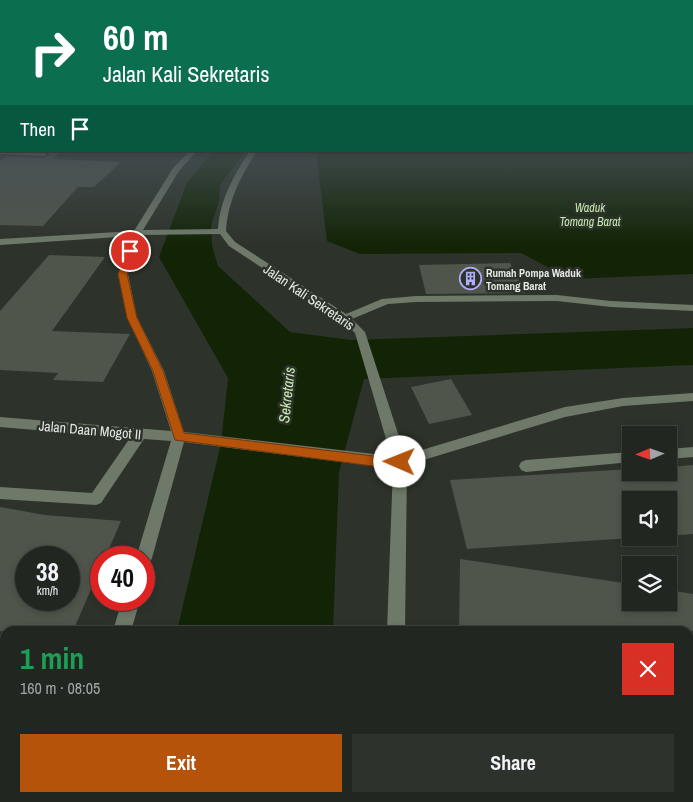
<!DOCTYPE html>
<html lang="en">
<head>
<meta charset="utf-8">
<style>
	body { margin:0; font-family:"Archivo Narrow",sans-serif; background:#2e322d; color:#f1f3f6; height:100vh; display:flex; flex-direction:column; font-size:19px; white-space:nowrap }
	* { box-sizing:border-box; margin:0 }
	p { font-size:16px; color:#a2a5a5 }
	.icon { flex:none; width:28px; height:28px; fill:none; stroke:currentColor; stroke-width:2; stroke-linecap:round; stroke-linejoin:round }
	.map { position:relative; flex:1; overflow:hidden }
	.drawer { position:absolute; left:0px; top:626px; width:694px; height:176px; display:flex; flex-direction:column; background:#222620; border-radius:15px 15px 0 0; box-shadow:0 2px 8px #0003,0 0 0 1px #3f433e }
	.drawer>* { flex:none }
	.hud { position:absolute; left:0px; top:0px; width:694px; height:152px; box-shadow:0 2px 8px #0003,0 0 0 1px #3f433e; background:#0b6e4f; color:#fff; overflow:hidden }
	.needle { width:32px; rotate:268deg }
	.tools { position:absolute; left:622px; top:426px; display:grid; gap:10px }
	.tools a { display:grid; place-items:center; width:55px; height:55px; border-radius:0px; background:#222620; box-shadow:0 2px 8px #0003,0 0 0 1px #3f433e; font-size:25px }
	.speed { position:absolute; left:15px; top:546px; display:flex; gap:10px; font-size:25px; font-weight:700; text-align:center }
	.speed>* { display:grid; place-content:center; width:65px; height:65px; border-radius:50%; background:#222620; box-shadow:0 2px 8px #0003,0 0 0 1px #3f433e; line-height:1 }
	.speed small { font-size:12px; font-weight:400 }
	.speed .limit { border:8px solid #d22; background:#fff; color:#111 }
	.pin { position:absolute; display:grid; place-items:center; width:42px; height:42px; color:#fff; margin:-21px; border:2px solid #fff; border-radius:50%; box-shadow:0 1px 5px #0007 }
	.me { position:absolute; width:55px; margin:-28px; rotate:271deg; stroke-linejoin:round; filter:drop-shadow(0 0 4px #0008) }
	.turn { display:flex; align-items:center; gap:18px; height:105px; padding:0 20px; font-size:22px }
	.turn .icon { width:65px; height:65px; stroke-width:2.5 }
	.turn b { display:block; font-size:35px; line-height:42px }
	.then { display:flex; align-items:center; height:48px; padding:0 20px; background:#0003; gap:10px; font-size:19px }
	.round { display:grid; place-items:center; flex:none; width:52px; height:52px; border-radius:0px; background:#2e322d }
	.headline { display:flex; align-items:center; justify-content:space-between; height:85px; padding:0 20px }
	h1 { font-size:30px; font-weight:700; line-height:38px; color:#1e9e55 }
	.primary-button { display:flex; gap:10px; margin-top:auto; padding:10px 20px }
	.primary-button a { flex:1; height:58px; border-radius:0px; background:#b45309; color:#fff; font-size:20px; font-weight:700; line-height:58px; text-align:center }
	.primary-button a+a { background:#2e322d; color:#f1f3f6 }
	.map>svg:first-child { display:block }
	.water { fill:#132406 }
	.building { fill:#4f554b; fill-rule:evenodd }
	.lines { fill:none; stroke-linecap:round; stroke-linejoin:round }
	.minor { fill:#6f796a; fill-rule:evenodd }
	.highway { fill:#c6ddb8; fill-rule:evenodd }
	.route { fill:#b45309; stroke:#753606 }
	.labels { text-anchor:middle; stroke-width:5; stroke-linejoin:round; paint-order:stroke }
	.far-poi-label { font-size:11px; font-weight:bold; fill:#e5e8e3; stroke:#2d332a; text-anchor:start }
	.far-water-label { font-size:12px; font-style:italic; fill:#c5e9af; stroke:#2d332a }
	.street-label { font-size:14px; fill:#e5e8e3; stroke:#2d332a }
	.water-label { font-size:15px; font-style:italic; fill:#c5e9af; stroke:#2d332a }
</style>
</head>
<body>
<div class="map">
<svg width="693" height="802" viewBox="0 0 693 802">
	<rect width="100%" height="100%" fill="#2d332a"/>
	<g class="water">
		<polygon points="693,132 693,274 570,279 521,253 360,254 327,241 316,151 692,151"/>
		<polygon points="213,151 246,151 220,185 219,201 211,226 212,245 218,266 290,332 351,340 693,328 693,365 364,379 339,472 333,631 177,631 221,443 228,378 159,257 187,183"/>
		<polygon points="137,798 327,798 327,802 136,802"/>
	</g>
	<g class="building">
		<polygon points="46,151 62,151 52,159 121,162 94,187 78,187 43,226 0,225 0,161 7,156 44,158 49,155"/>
		<polygon points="49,255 105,257 52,331 130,334 103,382 53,380 58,373 0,370 0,311"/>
		<polygon points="510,263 525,293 426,294 419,265"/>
		<polygon points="451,379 472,415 429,424 411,387"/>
		<polygon points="693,465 693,534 669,536 669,500 631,500 631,538 467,549 450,480 631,469 631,472 669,472 669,467"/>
		<path d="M0,507L45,515L121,521L105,558H101V566L73,631H0ZM26,558H69V600H26Z"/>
		<polygon points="460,559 631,584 631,602 669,602 669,590 693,594 693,631 459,631"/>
	</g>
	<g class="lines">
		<g class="minor">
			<polygon points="0,150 44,152 47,154 44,156 0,154"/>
			<path d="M190,151H197L179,171L143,230L218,229C220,199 234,175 250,151H257C241,176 228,200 226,231L235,242L346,314L382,299L416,296L557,295L611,301L693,305V311L611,307L557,301L416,302L388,304L352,319L365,332L405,455L565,407L623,398L693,393V401L623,406L565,417L407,465L405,631H387L393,467L373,466L184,442L152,558L150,563L144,565V558H136L171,441L144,439L101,503L96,505L0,499V487L92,493L130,438L0,427V417L171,431L152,371L127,317L118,274L132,236L0,245V239L134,231L173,168ZM220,234L229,246L341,320L355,333L391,456L184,432L164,371L137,317L128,274L140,235Z"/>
			<polygon points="693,447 693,457 669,459 669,449"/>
			<polygon points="631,452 631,462 526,472 521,470 519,466 521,462 526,460"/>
			<polygon points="122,600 140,600 131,631 113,631"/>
			<polygon points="61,798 83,798 82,802 60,802"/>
			<rect x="381" y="798" width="22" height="4"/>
		</g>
		<rect class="highway" x="0" y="138" width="1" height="4"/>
	</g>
	<linearGradient id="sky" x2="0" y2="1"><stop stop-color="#191c17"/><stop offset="0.54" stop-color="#465055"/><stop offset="1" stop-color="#465055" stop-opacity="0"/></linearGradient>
	<rect width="693" height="245" fill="url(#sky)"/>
	<polygon class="route" points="130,249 134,251 127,274 137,318 163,371 184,433 373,456 405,458 407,462 405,465 373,466 175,440 153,371 127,318 118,274 126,251"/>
	<defs>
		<symbol id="building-ring" viewBox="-11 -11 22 22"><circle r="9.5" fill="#2d332a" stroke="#aeaefa" stroke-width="1.5"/><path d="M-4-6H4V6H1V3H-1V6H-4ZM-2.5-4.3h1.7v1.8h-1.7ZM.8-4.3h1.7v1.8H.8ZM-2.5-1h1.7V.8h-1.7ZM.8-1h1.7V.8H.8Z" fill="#aeaefa"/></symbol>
	</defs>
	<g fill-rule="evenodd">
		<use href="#building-ring" x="458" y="266" width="25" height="25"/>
	</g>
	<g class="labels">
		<g class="far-poi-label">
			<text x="486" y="277">Rumah Pompa Waduk<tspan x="486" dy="13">Tomang Barat</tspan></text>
		</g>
		<g class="far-water-label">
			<text x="590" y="212">Waduk<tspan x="590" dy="14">Tomang Barat</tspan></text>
		</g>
		<g class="street-label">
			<text transform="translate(309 297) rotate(34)" y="5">Jalan Kali Sekretaris</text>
			<text transform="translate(90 430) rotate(5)" y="5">Jalan Daan Mogot II</text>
		</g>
		<g class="water-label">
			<text transform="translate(287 395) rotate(-84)" y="5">Sekretaris</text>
		</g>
	</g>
</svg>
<div class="tools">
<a><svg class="needle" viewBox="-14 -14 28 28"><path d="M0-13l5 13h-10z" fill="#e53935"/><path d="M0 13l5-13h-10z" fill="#a2a5a5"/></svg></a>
<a><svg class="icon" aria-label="sound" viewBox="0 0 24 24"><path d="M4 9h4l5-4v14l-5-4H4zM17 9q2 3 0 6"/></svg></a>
<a><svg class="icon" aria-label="layers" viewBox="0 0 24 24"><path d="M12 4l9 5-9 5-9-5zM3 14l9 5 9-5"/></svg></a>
</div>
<div class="speed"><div>38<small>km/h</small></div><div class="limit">40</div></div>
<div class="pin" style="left:130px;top:251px;background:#d93025"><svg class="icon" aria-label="arrive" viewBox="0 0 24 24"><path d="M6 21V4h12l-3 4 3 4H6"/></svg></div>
<svg class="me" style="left:400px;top:462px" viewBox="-20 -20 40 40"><circle r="19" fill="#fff"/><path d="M0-13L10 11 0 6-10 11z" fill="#b45309"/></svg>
<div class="hud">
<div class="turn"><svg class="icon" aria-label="right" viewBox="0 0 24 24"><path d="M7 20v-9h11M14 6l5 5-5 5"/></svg><div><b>60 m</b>Jalan Kali Sekretaris</div></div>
<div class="then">Then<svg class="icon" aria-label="arrive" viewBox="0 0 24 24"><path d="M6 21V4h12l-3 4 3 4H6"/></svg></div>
</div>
<section class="drawer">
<div class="headline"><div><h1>1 min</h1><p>160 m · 08:05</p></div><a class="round" style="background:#d93025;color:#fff"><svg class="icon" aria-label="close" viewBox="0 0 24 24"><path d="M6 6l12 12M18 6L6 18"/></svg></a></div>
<div class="primary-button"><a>Exit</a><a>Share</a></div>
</section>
</div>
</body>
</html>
